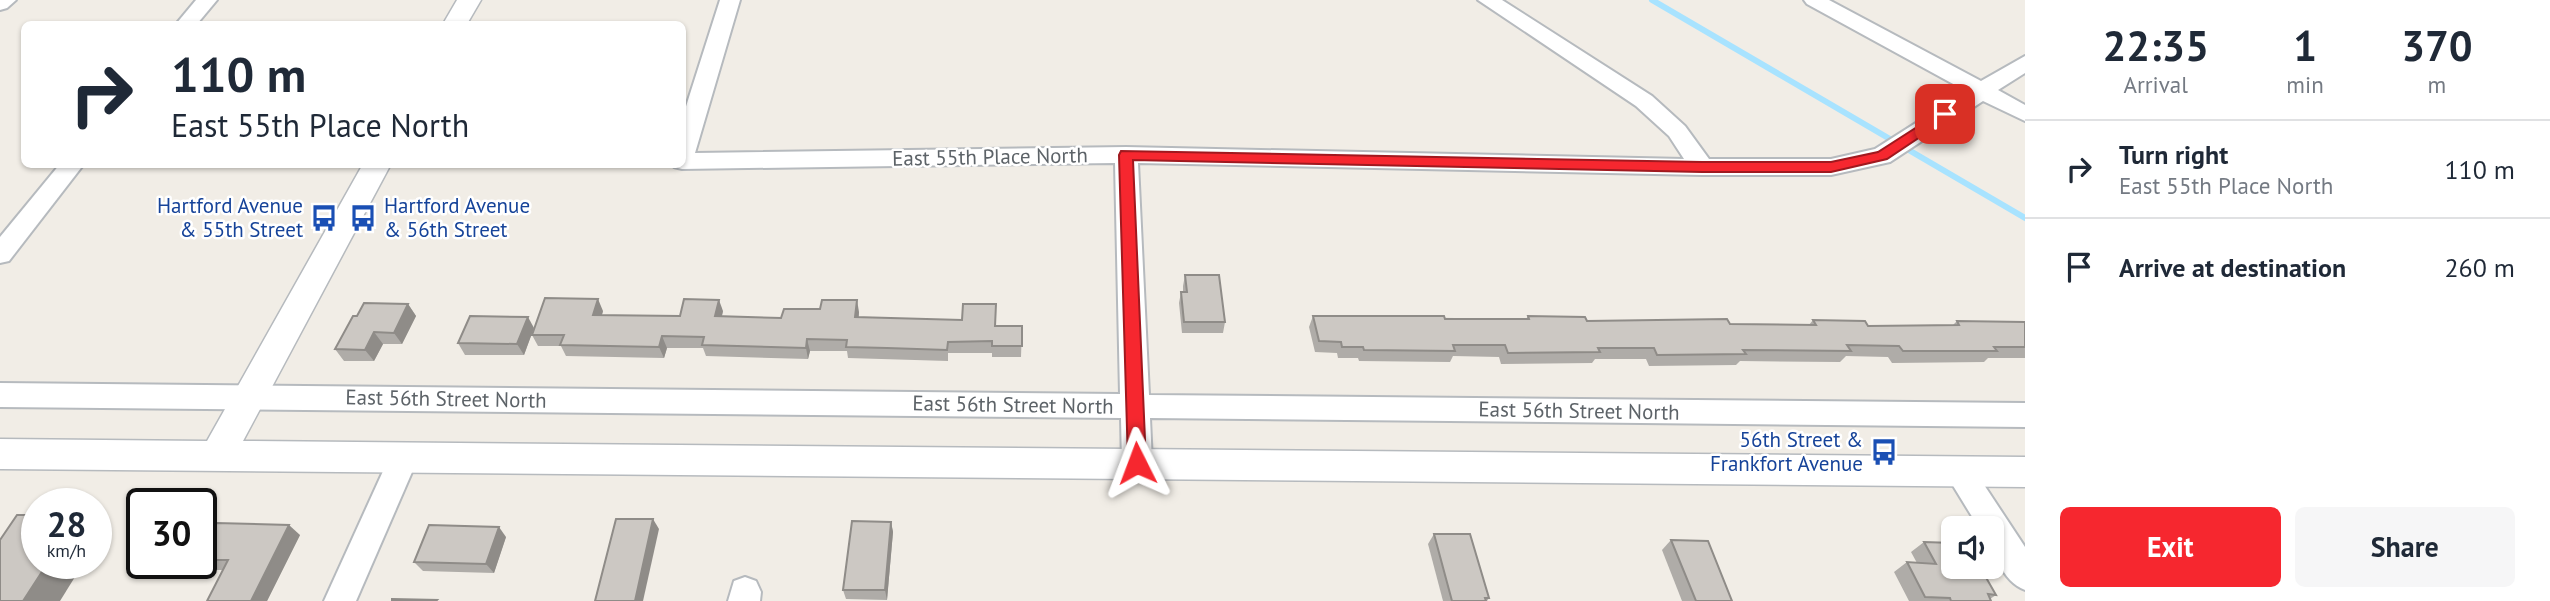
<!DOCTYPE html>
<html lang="en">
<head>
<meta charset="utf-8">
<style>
	body { margin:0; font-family:"PT Sans",sans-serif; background:#f6f6f7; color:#1f2937; height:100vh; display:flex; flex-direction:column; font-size:26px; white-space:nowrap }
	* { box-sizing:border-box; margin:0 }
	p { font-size:23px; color:#747a83 }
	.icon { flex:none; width:38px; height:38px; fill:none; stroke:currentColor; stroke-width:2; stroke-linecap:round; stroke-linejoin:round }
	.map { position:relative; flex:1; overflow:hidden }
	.side { display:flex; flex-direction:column; background:#fff; width:525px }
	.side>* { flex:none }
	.guide { position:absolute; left:21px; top:21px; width:665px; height:147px; border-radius:10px; box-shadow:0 2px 5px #0004; background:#fff; color:#1f2937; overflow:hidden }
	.controls { position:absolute; left:1941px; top:516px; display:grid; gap:14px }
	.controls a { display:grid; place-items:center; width:63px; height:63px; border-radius:10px; background:#fff; box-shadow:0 2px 5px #0004; font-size:35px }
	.speed { position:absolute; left:21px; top:488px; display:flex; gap:14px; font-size:35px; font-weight:700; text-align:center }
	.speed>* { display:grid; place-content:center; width:91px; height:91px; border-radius:50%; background:#fff; box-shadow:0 2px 5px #0004; line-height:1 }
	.speed small { font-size:18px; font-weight:400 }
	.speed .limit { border:4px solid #111; border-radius:10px; background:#fff; color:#111 }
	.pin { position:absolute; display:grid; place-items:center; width:60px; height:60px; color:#fff; margin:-30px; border-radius:14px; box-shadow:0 4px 10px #0006 }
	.me { position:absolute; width:77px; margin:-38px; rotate:357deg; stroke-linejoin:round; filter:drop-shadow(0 0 5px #0008) }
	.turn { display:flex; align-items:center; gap:24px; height:147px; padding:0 35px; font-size:32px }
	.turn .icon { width:91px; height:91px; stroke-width:2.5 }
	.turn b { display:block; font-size:49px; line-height:60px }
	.eta { display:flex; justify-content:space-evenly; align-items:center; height:119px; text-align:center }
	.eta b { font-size:42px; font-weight:700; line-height:49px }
	.cta { display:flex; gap:14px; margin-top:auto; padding:14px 35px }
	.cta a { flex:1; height:80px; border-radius:10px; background:#f6272f; color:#fff; font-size:28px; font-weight:700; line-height:80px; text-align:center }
	.cta a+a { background:#f6f6f7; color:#1f2937 }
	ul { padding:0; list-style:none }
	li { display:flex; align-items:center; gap:21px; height:98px; padding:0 35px; border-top:2px solid #e0e1e3 }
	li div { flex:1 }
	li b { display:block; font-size:26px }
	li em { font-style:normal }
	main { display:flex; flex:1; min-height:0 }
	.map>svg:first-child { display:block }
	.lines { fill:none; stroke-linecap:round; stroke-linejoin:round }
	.stream { stroke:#a8e3ff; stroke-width:6 }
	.minor-casing { stroke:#b6babe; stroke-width:4 }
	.tertiary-casing { stroke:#b6babe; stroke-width:3 }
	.minor { fill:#fff; fill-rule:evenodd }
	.tertiary { fill:#fff; fill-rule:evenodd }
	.wall { fill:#afaca8 }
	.shaded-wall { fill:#8f8c88 }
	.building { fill:#ccc8c3; stroke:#8f8c88; stroke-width:2 }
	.route { fill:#f6272f; stroke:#a0191f; stroke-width:2 }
	.labels { text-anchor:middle; stroke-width:5; stroke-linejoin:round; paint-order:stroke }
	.street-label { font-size:21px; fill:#5d6368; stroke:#fff }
	.transit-label { font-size:21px; fill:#164399; stroke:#fff; text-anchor:end }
</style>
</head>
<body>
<main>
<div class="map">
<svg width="2025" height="601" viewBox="0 0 2025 601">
	<rect width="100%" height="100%" fill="#f1ede6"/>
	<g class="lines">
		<polyline class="stream" points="1652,0 2025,218"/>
		<defs>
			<g id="minor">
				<polygon points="0,0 16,0 7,8 0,10"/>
				<polygon points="196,0 217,0 197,24 176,24"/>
				<polygon points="720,0 740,0 695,153 1126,147 1684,159 1669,136 1636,106 1478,0 1502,0 1652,96 1685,126 1709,159 1831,159 1875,149 1966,91 1807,4 1804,0 1829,0 1981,81 2025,56 2025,73 1998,90 2025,105 2025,121 1983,101 1890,162 1831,175 1702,175 1138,163 1149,395 2025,403 2025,427 1150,418 1152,463 1147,472 1137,476 1127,472 1122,463 1121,418 0,407 0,383 1120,394 1115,163 682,169 674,167 672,164 682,164 682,119"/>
				<polygon points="60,164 84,164 9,261 0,263 0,237"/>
				<polygon points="404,443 414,447 419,456 356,601 324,601 394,447"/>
				<path d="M1959,458L1969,462L2025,547V590C2002,581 1992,552 1992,528H1979L1944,471L1949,462Z"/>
				<polygon points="745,577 756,581 761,592 760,601 728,601 734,581"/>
			</g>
			<g id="tertiary">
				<polygon points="457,0 481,0 467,24 443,24"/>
				<polygon points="363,164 391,164 243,441 2025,457 2025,487 0,469 0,439 207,441"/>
			</g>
		</defs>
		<use href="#minor" class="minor-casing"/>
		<use href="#tertiary" class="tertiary-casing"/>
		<use href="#minor" class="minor"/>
		<use href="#tertiary" class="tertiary"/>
	</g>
	<g class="wall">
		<polygon points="1185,275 1225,322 1223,333 1182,333 1179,303 1181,292 1183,292 1183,286"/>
		<polygon points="408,304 416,316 402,344 383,344 374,361 344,361 335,349 357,316"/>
		<polygon points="603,311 602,315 680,316 723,311 722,316 781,318 859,312 859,317 996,326 1022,326 1021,357 992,357 992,353 948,353 948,361 848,358 847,351 810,351 808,359 706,356 703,348 667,348 664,358 566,356 561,346 538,346 532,335 533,330 524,355 465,355 458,343 534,328"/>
		<polygon points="1313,316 1526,319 1528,316 1587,321 1809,325 1813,320 1868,326 1953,325 1957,321 2025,322 2025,358 1988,358 1984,362 1892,363 1888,357 1846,356 1840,362 1740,361 1736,365 1649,366 1646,359 1595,359 1592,363 1501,364 1499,357 1453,356 1450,362 1359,361 1358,358 1338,358 1337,353 1315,352 1309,327"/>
		<polygon points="891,522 893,532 887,600 846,599 843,590"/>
		<polygon points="1434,534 1489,598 1487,601 1443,601 1428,544"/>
		<polygon points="300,535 267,601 207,601 223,570 209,570 201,564 201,552"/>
		<polygon points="506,537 494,573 423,571 414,562"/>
		<polygon points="1671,540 1732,601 1682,601 1662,550"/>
		<polygon points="1924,542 1996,595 1990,599 1991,601 1909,601 1894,572 1907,562 1917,563 1911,552"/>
	</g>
	<g class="shaded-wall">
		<polygon points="598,299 603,311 598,327 593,315"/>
		<polygon points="719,300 723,311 719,327 715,316"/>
		<polygon points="857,300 859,312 857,329 855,317"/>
		<polygon points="408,304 416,316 402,344 394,333"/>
		<polygon points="528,317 534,328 524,355 517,344"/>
		<polygon points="374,332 383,344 374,361 365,350"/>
		<polygon points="662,336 667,348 664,358 659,347"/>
		<polygon points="807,339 810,351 808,359 806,348"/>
		<polygon points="653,519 659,529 643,601 635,601"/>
		<polygon points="891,522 893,532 887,600 885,590"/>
		<polygon points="289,525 300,535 267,601 251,601"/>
		<polygon points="499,527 506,537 494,573 486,564"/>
		<polygon points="96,529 101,533 96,541"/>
		<polygon points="47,564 83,564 60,601 23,601"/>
	</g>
	<g class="building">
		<polygon points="1185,275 1219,275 1225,322 1184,322 1181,292 1187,292"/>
		<polygon points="545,298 598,299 593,315 680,316 684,299 719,300 715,316 781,318 784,309 820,309 822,300 857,300 855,317 962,320 963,304 996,304 995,326 1022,326 1022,346 992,346 992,341 948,342 947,350 887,348 846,347 847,340 807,339 806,348 702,345 704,337 662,336 659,347 560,345 564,335 532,335"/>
		<polygon points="364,303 408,304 394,333 374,332 365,350 335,349 353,316 357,316"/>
		<polygon points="470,316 528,317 517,344 458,343"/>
		<polygon points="1313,316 1444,316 1445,319 1529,319 1528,316 1585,317 1587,321 1727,319 1730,324 1816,325 1813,320 1865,321 1868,326 1959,325 1957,321 2025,322 2025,347 1994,347 1997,351 1903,351 1899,346 1847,345 1851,351 1743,350 1746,354 1657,355 1654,348 1598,348 1600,352 1508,353 1505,345 1453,345 1455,351 1364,350 1363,347 1342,347 1341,342 1319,341"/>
		<polygon points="43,501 69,502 68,504 41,504"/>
		<polygon points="37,510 37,564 47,564 23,601 0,601 0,540 17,515 34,515"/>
		<polygon points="616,519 653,519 635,601 595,601"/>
		<polygon points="852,521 891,522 885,590 843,590"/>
		<polygon points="216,523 289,525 251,601 207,601 228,560 201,560 201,552"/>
		<polygon points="429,525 499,527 486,564 414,562"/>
		<polygon points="1434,534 1470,534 1489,598 1485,598 1486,601 1452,601"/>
		<polygon points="1671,540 1708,541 1732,601 1696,601"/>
		<polygon points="1924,542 1953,543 1953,567 1980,567 1996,595 1988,594 1991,601 1951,601 1950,598 1925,597 1907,562 1936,564"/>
		<polygon points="392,599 437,600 436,601 392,601"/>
	</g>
	<polygon class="route" points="1945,109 1950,111 1950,117 1887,159 1831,172 1702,172 1133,160 1146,463 1144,469 1137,471 1131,469 1128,463 1119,155 1121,151 1702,162 1831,162 1878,152"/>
	<defs>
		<symbol id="bus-bare" viewBox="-9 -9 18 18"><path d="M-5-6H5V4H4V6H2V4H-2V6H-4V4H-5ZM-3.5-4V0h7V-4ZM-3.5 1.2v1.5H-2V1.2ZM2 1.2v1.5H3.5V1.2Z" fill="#1a4fb4" stroke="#fff" stroke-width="2.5" paint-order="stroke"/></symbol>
	</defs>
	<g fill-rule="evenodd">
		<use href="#bus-bare" x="305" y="199" width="38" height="38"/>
		<use href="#bus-bare" x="344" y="199" width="38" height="38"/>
		<use href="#bus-bare" x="1865" y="433" width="38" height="38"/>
	</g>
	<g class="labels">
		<g class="street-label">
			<text transform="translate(990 157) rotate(-1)" y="7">East 55th Place North</text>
			<text transform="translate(446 399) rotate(1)" y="7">East 56th Street North</text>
			<text transform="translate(1013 405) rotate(1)" y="7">East 56th Street North</text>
			<text transform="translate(1579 411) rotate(1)" y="7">East 56th Street North</text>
		</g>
		<g class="transit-label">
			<text x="303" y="213">Hartford Avenue<tspan x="303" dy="24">&amp; 55th Street</tspan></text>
			<text x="384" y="213" text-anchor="start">Hartford Avenue<tspan x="384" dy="24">&amp; 56th Street</tspan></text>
			<text x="1863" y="447">56th Street &amp;<tspan x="1863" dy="24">Frankfort Avenue</tspan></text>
		</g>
	</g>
</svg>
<div class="controls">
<a><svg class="icon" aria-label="sound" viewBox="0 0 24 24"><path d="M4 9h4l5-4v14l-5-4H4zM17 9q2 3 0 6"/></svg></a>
</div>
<div class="speed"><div>28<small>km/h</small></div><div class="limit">30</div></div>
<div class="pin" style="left:1945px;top:114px;background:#d93025"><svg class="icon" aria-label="arrive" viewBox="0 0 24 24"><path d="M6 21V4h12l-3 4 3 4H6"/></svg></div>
<svg class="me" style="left:1137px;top:463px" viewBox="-20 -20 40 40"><path d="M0-17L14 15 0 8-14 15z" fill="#f6272f" stroke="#fff" stroke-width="4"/></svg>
<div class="guide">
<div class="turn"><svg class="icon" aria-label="right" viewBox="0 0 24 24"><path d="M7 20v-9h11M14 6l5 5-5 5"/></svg><div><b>110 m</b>East 55th Place North</div></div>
</div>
</div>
<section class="side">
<div class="eta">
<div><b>22:35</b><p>Arrival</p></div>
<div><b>1</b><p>min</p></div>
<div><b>370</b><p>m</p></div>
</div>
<ul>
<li><svg class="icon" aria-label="right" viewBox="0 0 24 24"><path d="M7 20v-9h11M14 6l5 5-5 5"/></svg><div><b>Turn right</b><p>East 55th Place North</p></div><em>110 m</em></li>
<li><svg class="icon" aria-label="arrive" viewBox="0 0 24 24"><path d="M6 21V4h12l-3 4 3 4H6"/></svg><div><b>Arrive at destination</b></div><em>260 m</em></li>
</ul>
<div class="cta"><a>Exit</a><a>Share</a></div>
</section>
</main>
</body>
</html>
